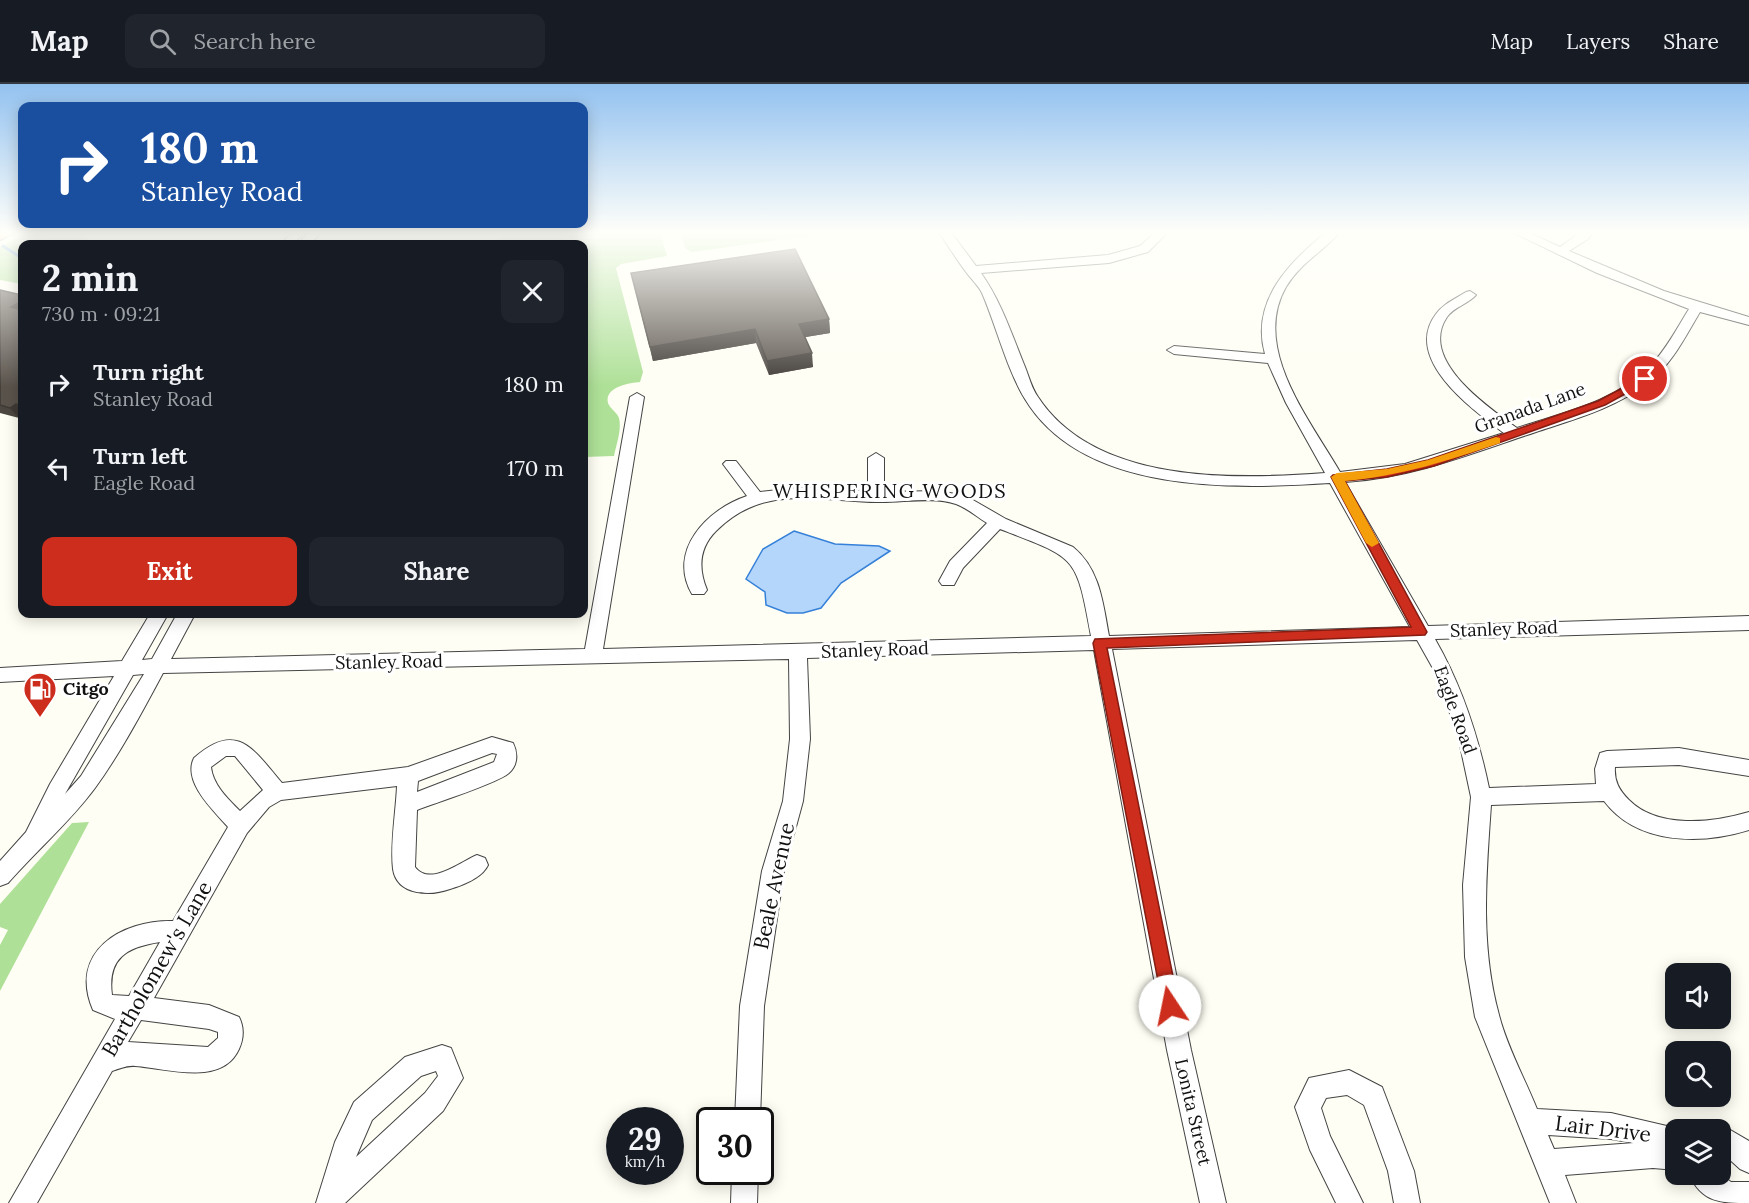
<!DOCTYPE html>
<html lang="en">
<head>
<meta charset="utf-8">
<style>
	body { margin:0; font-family:Lora,serif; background:#20242c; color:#f1f3f6; height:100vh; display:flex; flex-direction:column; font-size:22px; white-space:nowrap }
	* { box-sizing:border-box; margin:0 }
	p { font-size:20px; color:#9ea1a6 }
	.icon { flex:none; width:33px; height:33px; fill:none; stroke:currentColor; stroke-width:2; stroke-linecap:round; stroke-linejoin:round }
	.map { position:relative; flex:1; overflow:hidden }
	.details { position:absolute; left:18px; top:156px; width:570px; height:378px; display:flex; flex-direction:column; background:#171b24; border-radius:12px; box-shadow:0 3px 15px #0003 }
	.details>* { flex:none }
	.top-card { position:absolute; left:18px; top:18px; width:570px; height:126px; border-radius:12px; box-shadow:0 3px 15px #0003; background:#1a4fa0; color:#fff; overflow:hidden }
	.controls { position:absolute; left:1665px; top:879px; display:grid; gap:12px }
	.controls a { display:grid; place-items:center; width:66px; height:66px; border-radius:12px; background:#171b24; box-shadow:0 3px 15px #0003; font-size:30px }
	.speed { position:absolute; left:606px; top:1023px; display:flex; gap:12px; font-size:30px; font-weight:700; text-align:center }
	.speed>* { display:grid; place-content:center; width:78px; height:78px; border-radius:50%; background:#171b24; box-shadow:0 3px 15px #0003; line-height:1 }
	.speed small { font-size:15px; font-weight:400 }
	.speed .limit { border:3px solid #111; border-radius:9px; background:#fff; color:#111 }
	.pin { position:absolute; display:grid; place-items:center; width:51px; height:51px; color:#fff; margin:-26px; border:3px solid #fff; border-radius:50%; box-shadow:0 2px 6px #0007 }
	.me { position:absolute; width:66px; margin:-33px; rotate:349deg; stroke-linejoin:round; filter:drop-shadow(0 0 4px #0008) }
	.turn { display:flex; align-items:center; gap:21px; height:126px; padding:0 24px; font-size:27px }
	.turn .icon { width:78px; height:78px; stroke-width:2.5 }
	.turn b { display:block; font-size:42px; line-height:51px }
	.round { display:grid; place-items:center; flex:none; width:63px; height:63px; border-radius:12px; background:#20242c }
	.overview { display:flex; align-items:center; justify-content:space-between; height:102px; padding:0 24px }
	h1 { font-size:36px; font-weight:700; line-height:45px }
	.cta { display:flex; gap:12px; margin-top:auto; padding:12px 24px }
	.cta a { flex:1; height:69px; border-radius:12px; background:#cd2d1c; color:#fff; font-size:24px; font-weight:700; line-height:69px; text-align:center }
	.cta a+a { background:#20242c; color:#f1f3f6 }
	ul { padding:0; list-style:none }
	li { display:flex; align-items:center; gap:18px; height:84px; padding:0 24px }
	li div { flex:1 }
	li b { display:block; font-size:22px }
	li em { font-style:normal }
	header { display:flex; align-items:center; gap:36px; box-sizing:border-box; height:84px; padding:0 30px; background:#171b24; border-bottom:2px solid #363941 }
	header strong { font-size:28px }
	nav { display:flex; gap:33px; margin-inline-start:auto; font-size:21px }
	.search { width:420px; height:54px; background:#20242c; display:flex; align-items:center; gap:15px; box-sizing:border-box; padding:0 21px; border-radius:12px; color:#9ea1a6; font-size:22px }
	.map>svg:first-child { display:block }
	.forest { fill:#aee097 }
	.water { fill:#b4d6fb; stroke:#3580d8; stroke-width:1.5 }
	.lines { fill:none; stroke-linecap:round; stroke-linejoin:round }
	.stream { stroke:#3580d8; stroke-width:3 }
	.minor-casing { stroke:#444; stroke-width:2 }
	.highway-casing { stroke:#222; stroke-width:2 }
	.minor { fill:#fff; fill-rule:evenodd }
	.highway { fill:#feb953; fill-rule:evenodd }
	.wall { fill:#4d4741 }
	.shaded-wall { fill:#3f3a35 }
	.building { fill:#5a534c; stroke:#3f3a35; stroke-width:1.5 }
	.route { fill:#cd2d1c; stroke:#851d12; stroke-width:1.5 }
	.slow { fill:#f59e0b }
	.labels { text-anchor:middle; stroke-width:6; stroke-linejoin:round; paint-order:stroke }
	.street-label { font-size:18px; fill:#111; stroke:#fff }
	.poi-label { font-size:18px; font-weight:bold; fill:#111; stroke:#fff; text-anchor:start }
	.neighbourhood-label { font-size:20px; letter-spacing:1.5px; fill:#111; stroke:#fff }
	.near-street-label { font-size:21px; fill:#111; stroke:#fff }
</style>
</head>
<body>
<header>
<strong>Map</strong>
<div class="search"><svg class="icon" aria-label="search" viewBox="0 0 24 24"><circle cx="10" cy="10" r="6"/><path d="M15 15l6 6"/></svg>Search here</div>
<nav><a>Map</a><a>Layers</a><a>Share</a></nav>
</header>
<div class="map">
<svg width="1749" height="1119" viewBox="0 0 1749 1119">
	<rect width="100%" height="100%" fill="#fffef4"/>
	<g class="forest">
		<polygon points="30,147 79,147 94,160 22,160 22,200 0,196 0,163"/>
		<path d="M509,147H660L667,172L621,180L616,184L643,288L640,298C629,299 604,303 608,319C610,325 617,328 619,334C622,346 616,361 614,372L584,373V160H491Z"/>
		<polygon points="679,147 843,147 692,168 686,165"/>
		<polygon points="89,738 0,907 0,861 8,846 0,843 0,820 72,739"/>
	</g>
	<polygon class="water" points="794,447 835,460 879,462 890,467 841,499 821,524 803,529 787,529 766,521 765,508 746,495 763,465"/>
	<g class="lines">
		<polyline class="stream" points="3,162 22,174"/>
		<defs>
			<g id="minor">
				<polygon points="295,147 307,147 292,160 280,160"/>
				<polygon points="311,147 323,147 310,160 298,160"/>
				<path d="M938,147H950L976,182L1108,171L1140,162L1157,147H1169L1148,168L1109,179L981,189C1001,217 1012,251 1025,283C1029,293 1032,305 1038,313C1095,400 1234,396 1325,389L1286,319L1268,279L1174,270L1167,266L1174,262L1265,270C1250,217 1290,177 1328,147H1341C1324,167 1300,179 1286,203C1251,264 1310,336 1340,388L1405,380L1504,349C1473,326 1402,275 1436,230C1443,220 1455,215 1466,208L1470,207L1476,211C1468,220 1454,223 1447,233C1418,276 1488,323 1517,344C1562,329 1616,318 1650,282C1666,266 1677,244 1689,225L1597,189L1510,147H1525L1560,163L1582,147H1594L1588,155L1569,167L1664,207L1749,233V241L1700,228C1685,253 1672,280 1649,298C1616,324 1575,335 1536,348C1473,369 1412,394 1345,398L1428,542L1749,532V546L1435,555C1462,602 1478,651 1489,704L1596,700L1595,685L1600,669L1607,667L1679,664L1749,676V692L1679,681L1615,683C1614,697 1619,706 1629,716C1658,745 1712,739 1749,728V746C1701,761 1637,761 1604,717L1491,721C1486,792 1480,862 1499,931C1507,963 1525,995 1537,1025L1611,1029L1684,1046H1676V1086L1653,1084L1565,1091L1576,1119H1550L1475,933L1465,873L1463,801L1471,713L1458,652L1435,588L1417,556L1112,565L1191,966L1226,1119H1200L1167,966L1094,566L807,574L810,655L803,717L784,787L764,922L760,1036H735L740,922L762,787L783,717L790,655L789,575L163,589C142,628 121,668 95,704C70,738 36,767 8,799L0,802V777L26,748L50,700L114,592L0,598V584L122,577L150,530H168L142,576L152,575L177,530H195L171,575L585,565L630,313L637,309L644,313L603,565L1091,552C1076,470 1077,475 1000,445L963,484L954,501H942L939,497L950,477L987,439C977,433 967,424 956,420C931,412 902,419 877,418C818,417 764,399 716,447C699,464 698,484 707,506L704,510H692C667,467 707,425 747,412L723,380L726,377H736L760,408L806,403L868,407V374L876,369L884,374V408L939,407L966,412L1006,435L1073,463C1100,485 1103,519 1109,552L1410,543L1330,399C1234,405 1083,411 1025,315C1007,286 996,241 982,209C978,201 971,195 966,188C957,176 947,160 938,147ZM144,590L81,692L65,710L133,591ZM1548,1051L1611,1055L1634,1059L1554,1065Z"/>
				<path d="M492,653L513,659C518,669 518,681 509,689C498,699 435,719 417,726L415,783C430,803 460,778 477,771L485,774L488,781C482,794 463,801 450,805C431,812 397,812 393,785C390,761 396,727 397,702L281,716L269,723L247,749L154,914L209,921L239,933C244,943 244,954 239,965C222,1003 166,984 135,982C127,981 119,985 112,987L37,1119H9L115,935L93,926C68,868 121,836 173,837L228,743C214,727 182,698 194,674C237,636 253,665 282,699L408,683ZM492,669L497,670L494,678L417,708L418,697ZM226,672H235L263,706L240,727C228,715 213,701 211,683ZM160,858L129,912L112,911C107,874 127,863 160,858ZM141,936L209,945L218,948V954L208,963L128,958Z"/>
				<path d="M442,961L451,964L463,994L443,1027L345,1119H316L335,1058L354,1018L405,973ZM436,987L438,992L425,1009L356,1073L372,1036L421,992Z"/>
				<polygon points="1349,986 1382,1003 1414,1087 1420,1119 1394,1119 1388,1087 1364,1021 1347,1011 1326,1014 1321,1024 1330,1052 1363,1119 1336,1119 1310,1066 1295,1023 1309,994"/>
				<polygon points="1720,1040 1749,1057 1749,1089 1740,1085 1720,1067 1720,1046 1710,1046"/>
				<polygon points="732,1088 758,1088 757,1119 731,1119"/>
				<path d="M1689,1090H1720L1731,1098H1749V1119C1721,1119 1702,1119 1689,1090Z"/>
			</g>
			<polygon id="highway" points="0,147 17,147 0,156"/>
		</defs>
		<use href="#minor" class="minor-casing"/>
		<use href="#highway" class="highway-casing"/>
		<use href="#minor" class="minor"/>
		<use href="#highway" class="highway"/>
	</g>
	<g class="wall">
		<polygon points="631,189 829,235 830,249 805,253 813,283 769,291 756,259 653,277"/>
		<polygon points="0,206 22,211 22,332 19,334 0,329"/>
	</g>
	<g class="shaded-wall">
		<polygon points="22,217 22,232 11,223"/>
		<polygon points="829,235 830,249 800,254 799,240"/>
		<polygon points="755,245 756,259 653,277 650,263"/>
		<polygon points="812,269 813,283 769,291 767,277"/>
		<polygon points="16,320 22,328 22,332 19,334 10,324"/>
	</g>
	<g class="building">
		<polygon points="795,165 829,235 799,240 812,269 767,277 755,245 650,263 631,189"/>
		<polygon points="0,206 22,211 22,217 11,223 22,226 22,322 16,320 10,324 0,321"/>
	</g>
	<linearGradient id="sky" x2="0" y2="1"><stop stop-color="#93c2f0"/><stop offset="0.49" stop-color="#fffffa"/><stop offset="1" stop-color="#fffffa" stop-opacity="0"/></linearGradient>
	<rect width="1749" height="303" fill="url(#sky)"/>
	<polygon class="route" points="1645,292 1649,293 1649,297 1605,321 1434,382 1387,393 1345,397 1427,548 1425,551 1107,564 1179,922 1177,928 1170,931 1164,928 1093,559 1095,555 1411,543 1331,393 1333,391 1387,385 1428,376 1598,317"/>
	<path class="slow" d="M1496,353L1500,354V359C1448,377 1400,392 1345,397L1379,459L1372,463L1366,459L1331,393L1337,389L1387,385L1428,376Z"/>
	<defs>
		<symbol id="fuel-pin" viewBox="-11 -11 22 30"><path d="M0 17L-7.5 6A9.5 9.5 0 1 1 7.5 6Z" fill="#cd2d1c" stroke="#fff"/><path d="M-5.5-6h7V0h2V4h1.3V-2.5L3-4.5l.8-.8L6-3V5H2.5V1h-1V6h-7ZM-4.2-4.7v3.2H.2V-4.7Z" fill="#fff"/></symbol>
	</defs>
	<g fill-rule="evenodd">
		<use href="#fuel-pin" x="21" y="586" width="38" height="52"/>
	</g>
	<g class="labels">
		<g class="street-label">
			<text transform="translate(1530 324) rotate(-20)" y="6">Granada Lane</text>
			<text transform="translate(1504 545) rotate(-2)" y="6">Stanley Road</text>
			<text transform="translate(875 566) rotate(-2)" y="6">Stanley Road</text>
			<text transform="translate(389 578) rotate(-1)" y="6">Stanley Road</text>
			<text transform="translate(1455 626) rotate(70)" y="6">Eagle Road</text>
			<text transform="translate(1193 1028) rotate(77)" y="6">Lonita Street</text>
		</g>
		<g class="poi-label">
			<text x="63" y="611">Citgo</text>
		</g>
		<g class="neighbourhood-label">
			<text x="890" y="414">WHISPERING WOODS</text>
		</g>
		<g class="near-street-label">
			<text transform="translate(774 802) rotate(-78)" y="7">Beale Avenue</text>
			<text transform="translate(157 885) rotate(-60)" y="7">Bartholomew's Lane</text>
			<text transform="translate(1603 1045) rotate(7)" y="7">Lair Drive</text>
		</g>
	</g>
</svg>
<div class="controls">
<a><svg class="icon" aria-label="sound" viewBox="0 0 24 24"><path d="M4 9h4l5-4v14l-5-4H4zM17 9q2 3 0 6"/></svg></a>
<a><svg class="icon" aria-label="search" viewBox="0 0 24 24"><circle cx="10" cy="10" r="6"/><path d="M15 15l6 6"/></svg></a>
<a><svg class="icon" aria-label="layers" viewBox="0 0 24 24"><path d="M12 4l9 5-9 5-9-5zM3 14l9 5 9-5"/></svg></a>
</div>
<div class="speed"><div>29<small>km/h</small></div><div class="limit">30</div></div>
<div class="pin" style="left:1645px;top:295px;background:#d93025"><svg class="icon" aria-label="arrive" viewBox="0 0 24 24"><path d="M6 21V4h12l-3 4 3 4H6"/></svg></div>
<svg class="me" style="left:1170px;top:922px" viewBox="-20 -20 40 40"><circle r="19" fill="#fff"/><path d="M0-13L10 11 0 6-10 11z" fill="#cd2d1c"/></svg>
<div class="top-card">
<div class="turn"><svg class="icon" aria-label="right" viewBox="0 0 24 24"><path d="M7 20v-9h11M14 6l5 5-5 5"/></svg><div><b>180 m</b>Stanley Road</div></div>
</div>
<section class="details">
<div class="overview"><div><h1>2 min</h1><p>730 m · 09:21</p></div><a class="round"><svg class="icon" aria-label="close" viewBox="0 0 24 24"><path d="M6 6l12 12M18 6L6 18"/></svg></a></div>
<ul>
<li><svg class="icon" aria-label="right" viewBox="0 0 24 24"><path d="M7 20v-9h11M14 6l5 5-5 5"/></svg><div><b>Turn right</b><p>Stanley Road</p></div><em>180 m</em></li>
<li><svg class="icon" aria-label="left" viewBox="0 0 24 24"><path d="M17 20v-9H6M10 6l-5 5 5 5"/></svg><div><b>Turn left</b><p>Eagle Road</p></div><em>170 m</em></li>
</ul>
<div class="cta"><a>Exit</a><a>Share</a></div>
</section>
</div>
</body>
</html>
